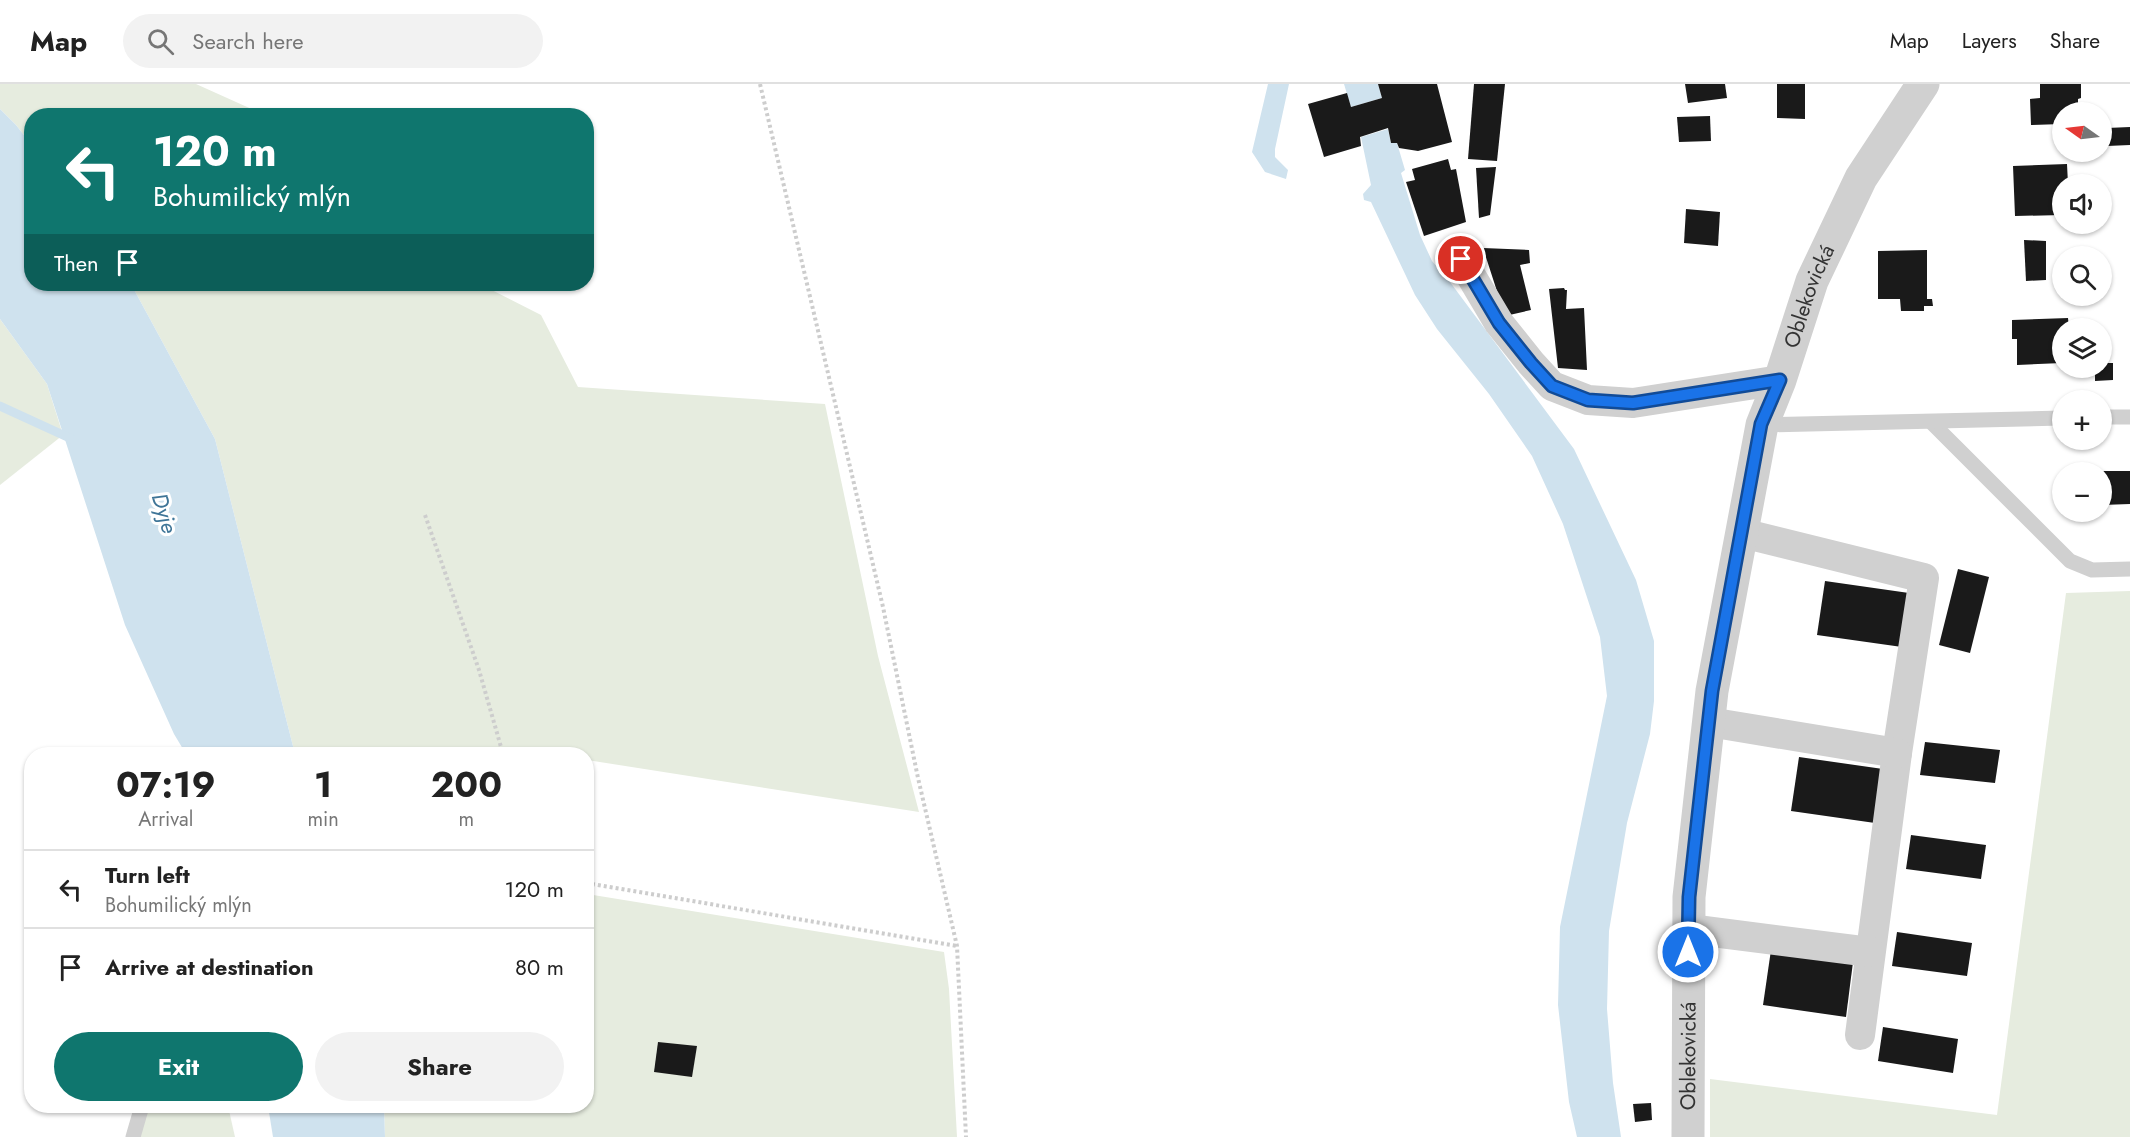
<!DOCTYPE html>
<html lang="en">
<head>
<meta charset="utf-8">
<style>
	body { margin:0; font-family:Jost,sans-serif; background:#f2f2f2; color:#222; height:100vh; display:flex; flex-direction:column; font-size:22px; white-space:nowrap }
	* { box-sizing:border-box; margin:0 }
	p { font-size:20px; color:#767676 }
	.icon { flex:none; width:33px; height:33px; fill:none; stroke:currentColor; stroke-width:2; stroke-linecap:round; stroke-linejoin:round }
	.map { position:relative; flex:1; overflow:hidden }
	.details { position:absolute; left:24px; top:663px; width:570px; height:366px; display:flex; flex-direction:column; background:#fff; border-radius:24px; box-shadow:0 2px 4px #0004 }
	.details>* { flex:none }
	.hud { position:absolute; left:24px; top:24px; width:570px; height:183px; border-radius:24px; box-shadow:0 2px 4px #0004; background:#0f766e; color:#fff; overflow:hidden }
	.needle { width:39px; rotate:284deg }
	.buttons { position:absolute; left:2052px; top:18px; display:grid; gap:12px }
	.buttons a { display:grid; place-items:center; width:60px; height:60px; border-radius:50%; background:#fff; box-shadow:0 2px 4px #0004; font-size:30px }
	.pin { position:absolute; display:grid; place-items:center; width:51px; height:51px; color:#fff; margin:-26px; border:3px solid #fff; border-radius:50%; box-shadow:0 2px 6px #0007 }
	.me { position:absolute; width:66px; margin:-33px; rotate:0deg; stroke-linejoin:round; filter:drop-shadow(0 0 4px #0008) }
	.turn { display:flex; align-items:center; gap:21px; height:126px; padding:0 30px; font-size:27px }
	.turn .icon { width:78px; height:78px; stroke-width:2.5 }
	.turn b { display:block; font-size:42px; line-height:51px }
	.then { display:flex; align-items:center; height:57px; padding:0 30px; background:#0003; gap:12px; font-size:22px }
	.eta { display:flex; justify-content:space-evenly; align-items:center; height:102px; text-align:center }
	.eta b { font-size:36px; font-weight:700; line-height:42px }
	.primary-button { display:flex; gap:12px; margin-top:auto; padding:12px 30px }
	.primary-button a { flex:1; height:69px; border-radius:36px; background:#0f766e; color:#fff; font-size:24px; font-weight:700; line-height:69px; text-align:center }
	.primary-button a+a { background:#f2f2f2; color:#222 }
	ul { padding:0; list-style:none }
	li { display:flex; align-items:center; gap:18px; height:78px; padding:0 30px; border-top:2px solid #e0e0e0 }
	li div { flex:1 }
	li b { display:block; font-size:22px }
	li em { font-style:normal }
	header { display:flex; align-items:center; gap:36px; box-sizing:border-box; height:84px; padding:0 30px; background:#fff; border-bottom:2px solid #e0e0e0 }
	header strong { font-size:28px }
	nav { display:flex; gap:33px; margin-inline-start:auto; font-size:21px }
	.search { width:420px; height:54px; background:#f2f2f2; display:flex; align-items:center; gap:15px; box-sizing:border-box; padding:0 21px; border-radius:33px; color:#767676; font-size:22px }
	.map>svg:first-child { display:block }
	.green { fill:#e6ecdf }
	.water { fill:#cfe2ee }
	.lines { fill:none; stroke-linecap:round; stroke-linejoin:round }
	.stream { stroke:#cfe2ee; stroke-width:9 }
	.building { fill:#1a1a1a }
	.path { stroke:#cdcdcd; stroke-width:4; stroke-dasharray:3 3; stroke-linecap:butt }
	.service { stroke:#d0d0d0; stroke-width:15 }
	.minor { stroke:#d0d0d0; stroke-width:30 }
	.tertiary { stroke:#d0d0d0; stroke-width:33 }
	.route-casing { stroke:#114b97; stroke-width:15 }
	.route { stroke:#1a73e8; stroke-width:10 }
	.labels { text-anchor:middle; stroke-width:6; stroke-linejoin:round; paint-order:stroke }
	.street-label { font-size:21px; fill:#333; stroke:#fff }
	.water-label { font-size:22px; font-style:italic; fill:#3f7597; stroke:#fff }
</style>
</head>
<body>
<header>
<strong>Map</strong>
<div class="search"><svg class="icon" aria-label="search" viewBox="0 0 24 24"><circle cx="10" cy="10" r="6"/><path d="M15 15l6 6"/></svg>Search here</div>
<nav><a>Map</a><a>Layers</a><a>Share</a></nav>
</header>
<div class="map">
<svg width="2130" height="1053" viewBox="0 0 2130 1053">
	<rect width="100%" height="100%" fill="#fff"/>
	<g class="green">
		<polygon points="0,0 196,0 265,31 32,32 31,60 16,41 0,25"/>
		<polygon points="131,200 480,200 541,231 578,303 825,320 878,572 919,728 587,676 586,670 553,670 513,664 513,670 295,670 215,355"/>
		<polygon points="0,235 47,300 63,351 0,401"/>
		<polygon points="2130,507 2130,1053 1710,1053 1710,995 1997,1031 2066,509"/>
		<polygon points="587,810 944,868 949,905 957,1053 385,1053 384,1022 586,1022"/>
		<polygon points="136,1022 228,1022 235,1053 129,1053"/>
	</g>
	<g class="water">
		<polygon points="1268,0 1289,0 1275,65 1275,73 1288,86 1286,95 1265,88 1252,68"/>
		<polygon points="1344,0 1378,0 1382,14 1351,23"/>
		<polygon points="0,25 16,41 31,60 32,200 131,200 215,355 295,670 186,670 174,650 125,541 47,300 0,235"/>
		<polygon points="1388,45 1391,59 1397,59 1405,86 1401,89 1420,151 1432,177 1450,198 1574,365 1636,496 1654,557 1654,617 1650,650 1627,739 1609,847 1607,925 1613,999 1621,1053 1577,1053 1569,1018 1558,921 1560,843 1607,612 1600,553 1563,440 1532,372 1489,310 1437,245 1415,211 1371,118 1364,116 1363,110 1371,101 1361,53"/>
		<polygon points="268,1022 384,1022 385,1053 273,1053"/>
	</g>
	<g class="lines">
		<polyline class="stream" points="0,322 74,356"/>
	</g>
	<g class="building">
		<polygon points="1378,0 1437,0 1452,58 1418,67 1399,64 1397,59 1391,59 1388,44 1360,53 1361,62 1324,73 1308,20 1347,9 1351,23 1382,14"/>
		<polygon points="1474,0 1505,0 1497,77 1468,75"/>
		<polygon points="1685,0 1725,0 1727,14 1688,19"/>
		<polygon points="1777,0 1805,0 1805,35 1777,34"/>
		<polygon points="2040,0 2081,0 2081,14 2078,15 2078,28 2062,28 2062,40 2031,41 2030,15 2040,14"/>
		<polygon points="1710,32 1711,57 1679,58 1677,33"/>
		<polygon points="2130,43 2130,61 2107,62 2107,44"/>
		<polygon points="1448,75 1451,86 1456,85 1466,138 1424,152 1406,98 1415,96 1412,85"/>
		<polygon points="2067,80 2068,100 2062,100 2062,131 2015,132 2013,82"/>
		<polygon points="1496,83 1490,131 1479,134 1476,84"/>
		<polygon points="1686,125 1720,128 1718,162 1684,159"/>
		<polygon points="2024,156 2046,157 2046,196 2026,197"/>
		<polygon points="1483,164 1529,166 1530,179 1520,181 1531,226 1505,232"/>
		<polygon points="1927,166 1927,215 1932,215 1933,222 1924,222 1924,227 1901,227 1900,215 1878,215 1878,167"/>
		<polygon points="1564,204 1565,206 1567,206 1566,225 1584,224 1587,286 1558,284 1549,205"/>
		<polygon points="2068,234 2069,244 2062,244 2062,279 2017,281 2017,255 2012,255 2012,236"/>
		<polygon points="2102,279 2113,279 2113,296 2095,297 2095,284 2102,284"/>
		<polygon points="2102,387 2130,387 2130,420 2102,421"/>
		<polygon points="1958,485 1989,493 1970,569 1939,561"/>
		<polygon points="1825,497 1909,509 1902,563 1817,551"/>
		<polygon points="1925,658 2000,666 1995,699 1920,691"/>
		<polygon points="1799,673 1883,685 1875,739 1791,727"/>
		<polygon points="1911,751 1986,761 1981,795 1906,785"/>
		<polygon points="1897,848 1972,859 1967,892 1892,882"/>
		<polygon points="1771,866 1853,878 1846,933 1763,921"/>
		<polygon points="1883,943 1958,955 1953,989 1878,977"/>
		<polygon points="658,958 697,962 692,993 654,988"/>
		<polygon points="1651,1019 1652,1036 1635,1038 1633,1020"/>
	</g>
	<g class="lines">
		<g class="path">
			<polyline points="760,0 883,523 918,694 957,862 966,1053"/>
			<polyline points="425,431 479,586 503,670"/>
			<polyline points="586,799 957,862"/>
		</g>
		<g class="service">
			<polyline points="2102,333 2130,333"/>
			<polyline points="1931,338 2070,477 2092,486 2130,485"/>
			<polyline points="1762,341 2062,334"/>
			<polyline points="133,1053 142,1022"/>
		</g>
		<g class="minor">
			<polyline points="1461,175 1499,239 1531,279 1552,302 1588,316 1633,319 1780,296"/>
			<polyline points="1742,449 1924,494 1897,669 1860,951"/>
			<polyline points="1709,638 1897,669"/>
			<polyline points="1689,845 1870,868"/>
		</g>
		<path class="tertiary" id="s1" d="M1688,1053L1689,813L1712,607L1762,341L1780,296L1812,197L1861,94L1923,0"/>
	</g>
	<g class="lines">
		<defs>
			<polyline id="route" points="1461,175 1499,239 1531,279 1552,302 1588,316 1633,319 1780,296 1761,340 1712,607 1689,813 1688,868"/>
		</defs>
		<use href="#route" class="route-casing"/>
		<use href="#route" class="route"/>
	</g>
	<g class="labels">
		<g class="street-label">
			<text dy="7" stroke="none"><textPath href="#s1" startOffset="855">Oblekovická</textPath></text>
			<text dy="7" stroke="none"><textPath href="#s1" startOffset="81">Oblekovická</textPath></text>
		</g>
		<g class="water-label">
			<text transform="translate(165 429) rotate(73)" y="8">Dyje</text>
		</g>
	</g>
</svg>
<div class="buttons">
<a><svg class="needle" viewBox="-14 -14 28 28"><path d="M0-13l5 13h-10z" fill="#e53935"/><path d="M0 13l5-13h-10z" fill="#767676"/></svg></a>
<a><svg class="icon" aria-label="sound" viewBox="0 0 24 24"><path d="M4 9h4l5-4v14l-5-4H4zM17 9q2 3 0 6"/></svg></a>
<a><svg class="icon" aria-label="search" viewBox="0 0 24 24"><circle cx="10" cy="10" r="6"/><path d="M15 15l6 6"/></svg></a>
<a><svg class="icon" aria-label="layers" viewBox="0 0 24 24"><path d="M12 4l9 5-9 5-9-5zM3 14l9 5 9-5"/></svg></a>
<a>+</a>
<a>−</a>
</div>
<div class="pin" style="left:1461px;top:175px;background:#d93025"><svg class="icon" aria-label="arrive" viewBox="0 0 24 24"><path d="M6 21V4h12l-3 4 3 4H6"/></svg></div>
<svg class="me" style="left:1688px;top:868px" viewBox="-20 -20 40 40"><circle r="17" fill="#1a73e8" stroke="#fff" stroke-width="3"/><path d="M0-11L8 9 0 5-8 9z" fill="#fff"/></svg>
<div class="hud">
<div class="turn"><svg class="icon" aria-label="left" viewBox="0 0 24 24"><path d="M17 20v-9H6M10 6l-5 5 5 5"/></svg><div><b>120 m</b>Bohumilický mlýn</div></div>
<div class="then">Then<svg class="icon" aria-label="arrive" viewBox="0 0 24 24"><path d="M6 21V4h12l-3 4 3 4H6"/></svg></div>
</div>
<section class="details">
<div class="eta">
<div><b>07:19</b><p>Arrival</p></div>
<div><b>1</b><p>min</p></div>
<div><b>200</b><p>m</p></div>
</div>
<ul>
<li><svg class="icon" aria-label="left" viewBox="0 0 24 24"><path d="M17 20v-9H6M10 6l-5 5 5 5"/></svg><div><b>Turn left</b><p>Bohumilický mlýn</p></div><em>120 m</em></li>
<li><svg class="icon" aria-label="arrive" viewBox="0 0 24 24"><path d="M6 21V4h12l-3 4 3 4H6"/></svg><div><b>Arrive at destination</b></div><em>80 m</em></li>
</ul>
<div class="primary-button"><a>Exit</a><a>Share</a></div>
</section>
</div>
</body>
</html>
